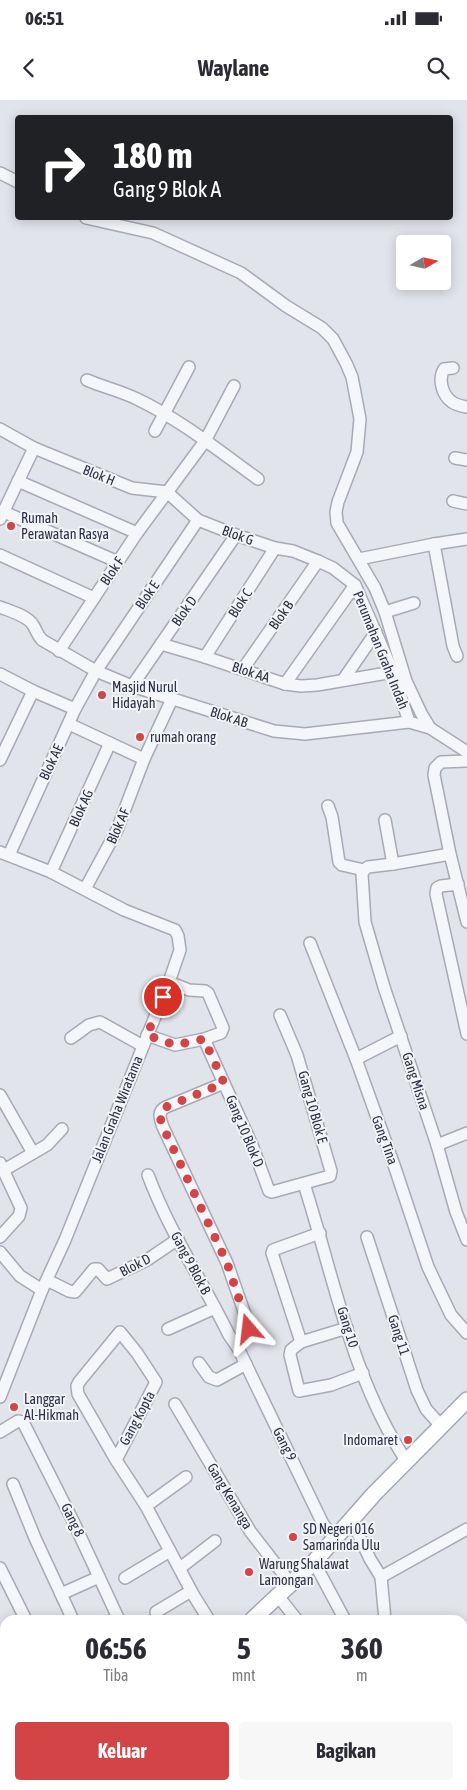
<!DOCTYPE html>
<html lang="id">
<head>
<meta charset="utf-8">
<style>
	body { margin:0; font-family:"Asap Condensed",sans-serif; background:#f7f7f7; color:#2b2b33; height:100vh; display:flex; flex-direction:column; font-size:19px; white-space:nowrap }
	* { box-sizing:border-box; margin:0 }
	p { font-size:16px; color:#7c7c81 }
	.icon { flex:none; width:28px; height:28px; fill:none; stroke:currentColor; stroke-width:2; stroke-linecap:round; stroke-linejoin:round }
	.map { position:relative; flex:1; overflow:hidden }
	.details { position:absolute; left:0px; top:1515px; width:468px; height:175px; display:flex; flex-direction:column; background:#fff; border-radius:15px 15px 0 0; box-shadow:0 2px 12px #0003 }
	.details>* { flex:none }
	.banner { position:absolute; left:15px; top:15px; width:438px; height:105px; border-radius:5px; box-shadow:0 2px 12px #0003; background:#202124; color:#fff; overflow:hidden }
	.needle { width:32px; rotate:81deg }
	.controls { position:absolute; left:396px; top:135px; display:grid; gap:10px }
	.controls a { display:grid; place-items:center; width:55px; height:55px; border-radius:5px; background:#fff; box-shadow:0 2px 12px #0003; font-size:25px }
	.pin { position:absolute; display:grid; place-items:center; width:42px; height:42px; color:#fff; margin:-21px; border:2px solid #fff; border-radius:50%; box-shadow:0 1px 5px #0007 }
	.me { position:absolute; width:55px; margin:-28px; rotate:343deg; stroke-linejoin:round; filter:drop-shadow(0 0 4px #0008) }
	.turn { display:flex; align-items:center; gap:18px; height:105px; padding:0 15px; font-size:22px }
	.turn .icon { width:65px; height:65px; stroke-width:2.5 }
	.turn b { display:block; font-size:35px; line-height:42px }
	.eta { display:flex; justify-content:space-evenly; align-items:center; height:85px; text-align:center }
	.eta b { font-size:30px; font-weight:700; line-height:35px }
	.cta { display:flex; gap:10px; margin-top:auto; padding:10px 15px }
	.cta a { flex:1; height:58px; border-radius:5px; background:#d34446; color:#fff; font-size:20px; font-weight:700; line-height:58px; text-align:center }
	.cta a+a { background:#f7f7f7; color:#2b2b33 }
	.status { display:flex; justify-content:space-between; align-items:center; height:35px; padding:0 25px; background:#fff; direction:ltr }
	.status svg { height:14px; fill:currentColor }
	header { display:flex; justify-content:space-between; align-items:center; height:65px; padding:0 15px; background:#fff; font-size:22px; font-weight:700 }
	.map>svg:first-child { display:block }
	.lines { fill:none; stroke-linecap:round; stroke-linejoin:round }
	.minor-casing { stroke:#a7aab6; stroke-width:14 }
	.major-casing { stroke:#a1a7b7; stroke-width:18 }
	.minor { stroke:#f5f6f9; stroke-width:11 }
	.major { stroke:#fff; stroke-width:15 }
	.route { stroke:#d34446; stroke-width:9; stroke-dasharray:0 16.2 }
	.poi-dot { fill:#d34446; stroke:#f2f4f8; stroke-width:2 }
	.labels { text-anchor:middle; stroke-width:4; stroke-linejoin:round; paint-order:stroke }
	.street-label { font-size:14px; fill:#292f44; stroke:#f2f4f8 }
	.poi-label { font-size:14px; fill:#292f44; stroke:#f2f4f8; text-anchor:start }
</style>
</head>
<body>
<div class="status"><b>06:51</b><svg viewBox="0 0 49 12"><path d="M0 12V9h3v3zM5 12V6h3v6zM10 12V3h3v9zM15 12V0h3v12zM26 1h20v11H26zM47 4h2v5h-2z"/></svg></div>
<header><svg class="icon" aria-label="back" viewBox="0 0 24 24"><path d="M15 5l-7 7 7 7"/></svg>Waylane<svg class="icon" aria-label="search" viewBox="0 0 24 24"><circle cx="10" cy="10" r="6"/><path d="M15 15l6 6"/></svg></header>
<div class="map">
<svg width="467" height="1690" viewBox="0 0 467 1690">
	<rect width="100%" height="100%" fill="#e2e4eb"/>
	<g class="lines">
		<defs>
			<g id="minor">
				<polyline points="0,73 18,82"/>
				<polyline points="86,118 153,133 241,173 286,206 322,228 333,239 346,263 352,277 360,319 357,352 338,402 336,412 337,423 375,488 385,512 406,581 421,613 430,628"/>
				<path d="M453,268L444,269C438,279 442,295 452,302C456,305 461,306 467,307"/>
				<path d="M87,280C103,287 121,291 137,299C181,320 219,351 258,379"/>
				<polyline points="0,329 34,348 132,388 167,392"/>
				<polyline points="155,331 189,267"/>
				<polyline points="455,358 467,360"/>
				<polyline points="18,381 137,433"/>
				<polyline points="167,392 198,420 236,435 275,448 293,451 318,461 333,468 355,485 393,572 409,622 430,628 467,652"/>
				<polyline points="453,401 467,404"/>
				<polyline points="4,412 118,462"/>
				<polyline points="0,419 34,348"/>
				<polyline points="434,444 453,546 457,556"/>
				<polyline points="0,455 94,498"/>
				<polyline points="359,459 434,444 467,439"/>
				<path d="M0,507C10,511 28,516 33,525C37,531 37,535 42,540L96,571L132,586L274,631L305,634L409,622"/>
				<polyline points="385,512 414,503"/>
				<polyline points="161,544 205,557 285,584 301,586 317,585 393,572"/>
				<polyline points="59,551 137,433 205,341 234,286"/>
				<polyline points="205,557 275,448"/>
				<polyline points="243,569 318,461"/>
				<polyline points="0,574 33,591 75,609"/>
				<polyline points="343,580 376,532"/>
				<polyline points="285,584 355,485"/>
				<polyline points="132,586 236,435"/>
				<polyline points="69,624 144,659"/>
				<polyline points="0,660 33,591"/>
				<polyline points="467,661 441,662 435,668 434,675 450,754 467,822"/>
				<polyline points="328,706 332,717 339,762 342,765 364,770"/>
				<polyline points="385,720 393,764"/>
				<polyline points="0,752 51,772 124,810 175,830 178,836 180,850 169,882 65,1140 42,1190 0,1297"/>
				<polyline points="450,754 393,764 368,767 364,770 362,774 365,822 384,887 437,1045 456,1112 467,1140"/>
				<polyline points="9,755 75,609 96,571 198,420"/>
				<polyline points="51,772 110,643"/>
				<polyline points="458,784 441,786 437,788 436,794 467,934"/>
				<polyline points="85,789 117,730 144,659 172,599"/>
				<polyline points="310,843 356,959 394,1065 428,1167 451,1215 467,1233"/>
				<polyline points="147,935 175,945 204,939 221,933 223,928 208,893 205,891 189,890 169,882"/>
				<polyline points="71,938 89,925 100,922 143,946"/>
				<polyline points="204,939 252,1045 269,1091 272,1092 330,1076 331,1071 297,955 280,915"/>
				<polyline points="356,959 401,936"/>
				<path d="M224,983L166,1007C157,1011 160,1019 163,1027L227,1163L247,1220L249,1229L238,1248"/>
				<polyline points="0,995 33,1053"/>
				<polyline points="437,1045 467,1033"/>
				<polyline points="0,1063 21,1108 19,1116 0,1137"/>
				<polyline points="4,1070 47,1045 62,1029"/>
				<path d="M148,1075C169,1131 203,1182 229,1235L238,1248L323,1424L334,1438"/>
				<path d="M304,1084C334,1177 352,1280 407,1362"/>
				<polyline points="320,1133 273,1150 272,1153 301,1242 347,1228"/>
				<polyline points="367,1137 417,1290 426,1309 442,1327"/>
				<polyline points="0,1152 20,1176 42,1190"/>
				<polyline points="47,1180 69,1191 75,1192 94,1169 98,1169 107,1179 147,1160 178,1139"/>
				<polyline points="168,1229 215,1208"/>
				<polyline points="301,1242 291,1250 290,1255 299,1291 331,1285 363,1273"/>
				<polyline points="199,1263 209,1277 217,1280 246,1264"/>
				<polyline points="175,1304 250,1431 291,1484"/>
				<polyline points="0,1332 18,1321 23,1322 74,1423 119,1520"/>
				<polyline points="116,1360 156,1282 137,1253 120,1232 79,1282 77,1286 78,1294 116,1360 146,1406 194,1496 209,1520"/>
				<polyline points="13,1384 35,1438 73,1520"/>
				<polyline points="146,1406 186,1377"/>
				<polyline points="351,1419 370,1459 381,1477 385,1520"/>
				<polyline points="314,1462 345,1520"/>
				<polyline points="0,1468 26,1520"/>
				<polyline points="180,1468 215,1441"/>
				<polyline points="381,1477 467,1429"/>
				<polyline points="125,1478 170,1451"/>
				<polyline points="61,1494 99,1477"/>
				<polyline points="278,1496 297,1520"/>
				<polyline points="156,1512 191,1491"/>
				<polyline points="0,1564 5,1575"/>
				<polyline points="0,1621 5,1632"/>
				<polyline points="462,1640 467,1643"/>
				<polyline points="111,1685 113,1690"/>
				<polyline points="153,1685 156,1690"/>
			</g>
			<g id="major">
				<polyline points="252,1520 314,1462 374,1394 467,1300"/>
				<polyline points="22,1690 27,1685"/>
			</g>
		</defs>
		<use href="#minor" class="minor-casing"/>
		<use href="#major" class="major-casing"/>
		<use href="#minor" class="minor"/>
		<use href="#major" class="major"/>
	</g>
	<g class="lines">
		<path class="route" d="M163,897L147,935L175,945L204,939L224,983L166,1007C158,1011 160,1019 163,1027L227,1163L249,1229"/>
	</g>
	<g class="poi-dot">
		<circle cx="11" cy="426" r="5"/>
		<circle cx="102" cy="595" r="5"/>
		<circle cx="140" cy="637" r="5"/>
		<circle cx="14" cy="1307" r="5"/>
		<circle cx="408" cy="1340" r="5"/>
		<circle cx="293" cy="1437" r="5"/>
		<circle cx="249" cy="1472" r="5"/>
	</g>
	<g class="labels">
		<g class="street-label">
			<text transform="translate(99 375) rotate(22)" y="5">Blok H</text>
			<text transform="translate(238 435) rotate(20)" y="5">Blok G</text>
			<text transform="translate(112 471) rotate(-56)" y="5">Blok F</text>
			<text transform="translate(147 495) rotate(-56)" y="5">Blok E</text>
			<text transform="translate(240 503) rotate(-57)" y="5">Blok C</text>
			<text transform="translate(184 511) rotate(-55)" y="5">Blok D</text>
			<text transform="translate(281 515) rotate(-55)" y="5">Blok B</text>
			<text transform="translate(381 550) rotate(68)" y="5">Perumahan Graha Indah</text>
			<text transform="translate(251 572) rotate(18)" y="5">Blok AA</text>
			<text transform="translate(229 617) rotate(18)" y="5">Blok AB</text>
			<text transform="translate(51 662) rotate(-65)" y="5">Blok AE</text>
			<text transform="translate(81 708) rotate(-66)" y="5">Blok AG</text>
			<text transform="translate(118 726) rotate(-66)" y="5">Blok AF</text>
			<text transform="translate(416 981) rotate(72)" y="5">Gang Misna</text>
			<text transform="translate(313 1007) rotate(74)" y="5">Gang 10 Blok E</text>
			<text transform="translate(117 1009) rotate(-68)" y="5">Jalan Graha Wiratama</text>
			<text transform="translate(245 1031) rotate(67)" y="5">Gang 10 Blok D</text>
			<text transform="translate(385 1040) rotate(70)" y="5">Gang Tina</text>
			<text transform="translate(191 1163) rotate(62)" y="5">Gang 9 Blok B</text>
			<text transform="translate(135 1165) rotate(-27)" y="5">Blok D</text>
			<text transform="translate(348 1227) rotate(73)" y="5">Gang 10</text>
			<text transform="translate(399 1235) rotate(72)" y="5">Gang 11</text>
			<text transform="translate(137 1318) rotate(-62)" y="5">Gang Kopta</text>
			<text transform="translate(285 1344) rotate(63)" y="5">Gang 9</text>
			<text transform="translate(230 1396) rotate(59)" y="5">Gang Kenanga</text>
			<text transform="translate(73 1420) rotate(64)" y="5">Gang 8</text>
		</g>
		<g class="poi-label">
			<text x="21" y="423">Rumah<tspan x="21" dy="16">Perawatan Rasya</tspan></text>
			<text x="112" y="592">Masjid Nurul<tspan x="112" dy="16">Hidayah</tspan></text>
			<text x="150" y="642">rumah orang</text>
			<text x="24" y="1304">Langgar<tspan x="24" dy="16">Al-Hikmah</tspan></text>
			<text x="398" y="1345" text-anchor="end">Indomaret</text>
			<text x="303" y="1434">SD Negeri 016<tspan x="303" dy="16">Samarinda Ulu</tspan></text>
			<text x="259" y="1469">Warung Shalawat<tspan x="259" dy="16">Lamongan</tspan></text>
		</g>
	</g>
</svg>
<div class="controls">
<a><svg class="needle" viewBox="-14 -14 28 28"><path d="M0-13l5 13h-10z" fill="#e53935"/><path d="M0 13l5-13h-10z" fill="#7c7c81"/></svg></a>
</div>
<div class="pin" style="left:163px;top:897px;background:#d93025"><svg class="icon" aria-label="arrive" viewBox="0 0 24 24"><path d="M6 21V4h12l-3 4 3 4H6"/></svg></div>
<svg class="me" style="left:249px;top:1229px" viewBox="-20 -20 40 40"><path d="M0-17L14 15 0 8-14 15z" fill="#d34446" stroke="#fff" stroke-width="4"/></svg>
<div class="banner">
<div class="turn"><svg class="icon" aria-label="right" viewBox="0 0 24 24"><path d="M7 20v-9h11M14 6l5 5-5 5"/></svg><div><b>180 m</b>Gang 9 Blok A</div></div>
</div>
<section class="details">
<div class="eta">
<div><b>06:56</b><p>Tiba</p></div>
<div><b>5</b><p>mnt</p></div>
<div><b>360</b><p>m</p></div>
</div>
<div class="cta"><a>Keluar</a><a>Bagikan</a></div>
</section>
</div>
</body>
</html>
